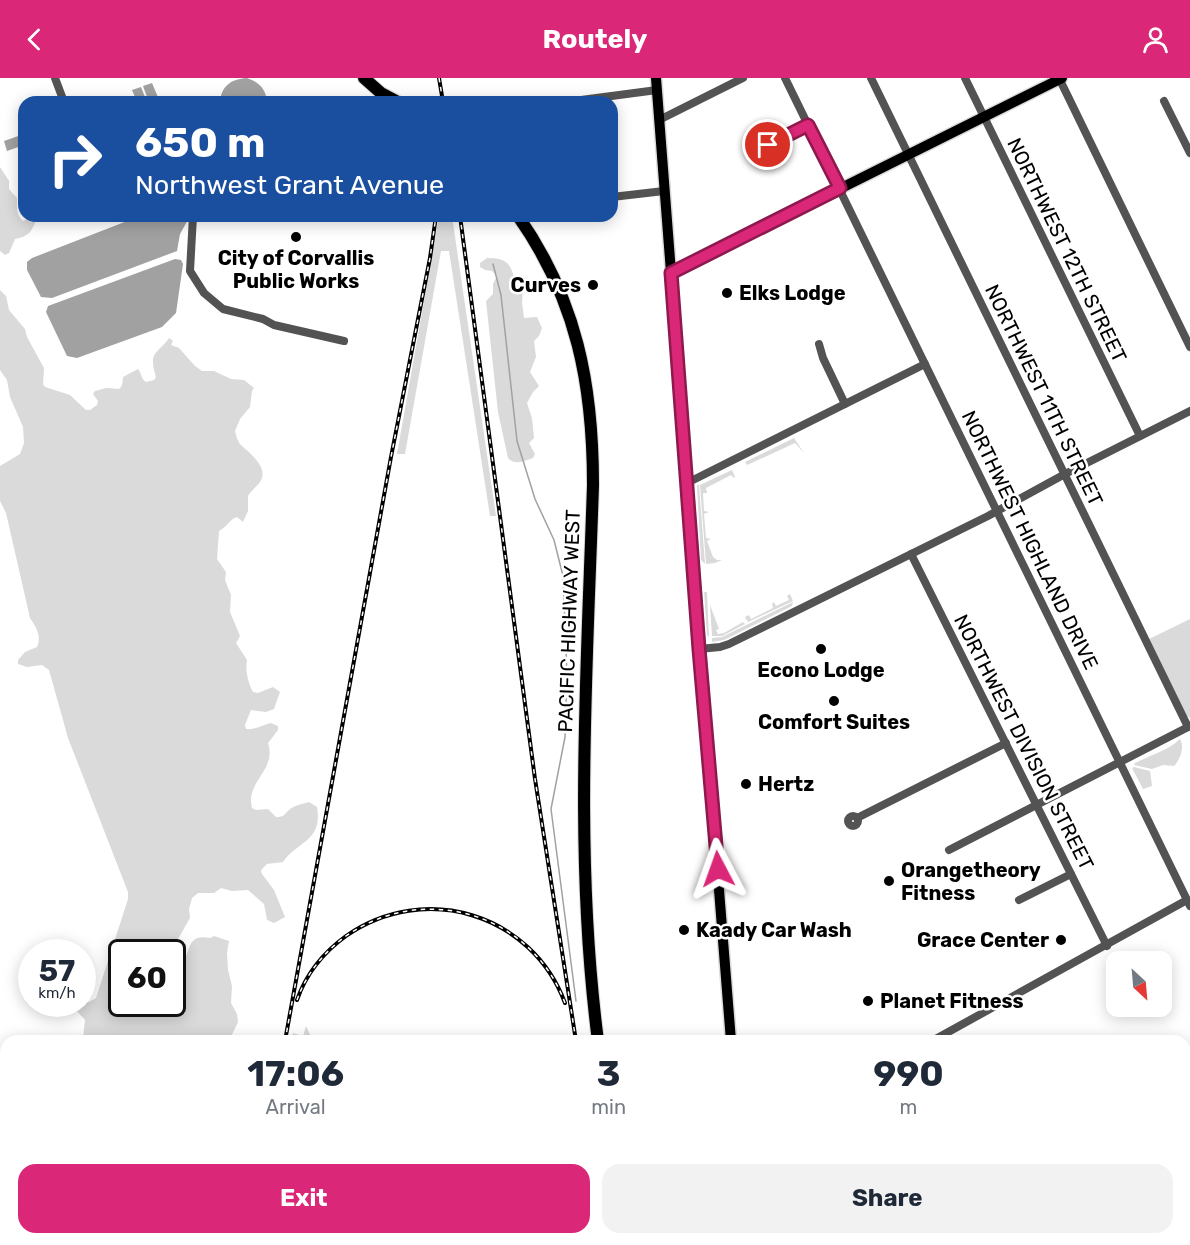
<!DOCTYPE html>
<html lang="en">
<head>
<meta charset="utf-8">
<style>
	body { margin:0; font-family:Rubik,sans-serif; background:#f2f2f3; color:#1f2937; height:100vh; display:flex; flex-direction:column; font-size:22px; white-space:nowrap }
	* { box-sizing:border-box; margin:0 }
	p { font-size:20px; color:#747a83 }
	.icon { flex:none; width:33px; height:33px; fill:none; stroke:currentColor; stroke-width:2; stroke-linecap:round; stroke-linejoin:round }
	.map { position:relative; flex:1; overflow:hidden }
	.details { position:absolute; left:0px; top:957px; width:1191px; height:210px; display:flex; flex-direction:column; background:#fff; border-radius:18px 18px 0 0; box-shadow:0 3px 15px #0003 }
	.details>* { flex:none }
	.top-card { position:absolute; left:18px; top:18px; width:600px; height:126px; border-radius:18px; box-shadow:0 3px 15px #0003; background:#1a4fa0; color:#fff; overflow:hidden }
	.needle { width:39px; rotate:154deg }
	.tools { position:absolute; left:1106px; top:873px; display:grid; gap:12px }
	.tools a { display:grid; place-items:center; width:66px; height:66px; border-radius:12px; background:#fff; box-shadow:0 3px 15px #0003; font-size:30px }
	.speed { position:absolute; left:18px; top:861px; display:flex; gap:12px; font-size:30px; font-weight:700; text-align:center }
	.speed>* { display:grid; place-content:center; width:78px; height:78px; border-radius:50%; background:#fff; box-shadow:0 3px 15px #0003; line-height:1 }
	.speed small { font-size:15px; font-weight:400 }
	.speed .limit { border:3px solid #111; border-radius:9px; background:#fff; color:#111 }
	.pin { position:absolute; display:grid; place-items:center; width:51px; height:51px; color:#fff; margin:-26px; border:3px solid #fff; border-radius:50%; box-shadow:0 2px 6px #0007 }
	.me { position:absolute; width:66px; margin:-33px; rotate:356deg; stroke-linejoin:round; filter:drop-shadow(0 0 4px #0008) }
	.turn { display:flex; align-items:center; gap:21px; height:126px; padding:0 18px; font-size:27px }
	.turn .icon { width:78px; height:78px; stroke-width:2.5 }
	.turn b { display:block; font-size:42px; line-height:51px }
	.eta { display:flex; justify-content:space-evenly; align-items:center; height:102px; text-align:center }
	.eta b { font-size:36px; font-weight:700; line-height:42px }
	.primary-button { display:flex; gap:12px; margin-top:auto; padding:12px 18px }
	.primary-button a { flex:1; height:69px; border-radius:18px; background:#db2777; color:#fff; font-size:24px; font-weight:700; line-height:69px; text-align:center }
	.primary-button a+a { background:#f2f2f3; color:#1f2937 }
	header { display:flex; justify-content:space-between; align-items:center; height:78px; padding:0 18px; background:#db2777; color:#fff; font-size:27px; font-weight:700 }
	.map>svg:first-child { display:block }
	.green { fill:#dadada; fill-rule:evenodd }
	.water { fill:#a1a1a1 }
	.lines { fill:none; stroke-linecap:round; stroke-linejoin:round }
	.stream { stroke:#a1a1a1; stroke-width:1.5 }
	.major-casing { stroke:#dbdbdb; stroke-width:13 }
	.highway-casing { stroke:#dbdbdb; stroke-width:14 }
	.minor { stroke:#535353; stroke-width:8 }
	.major { stroke:#000; stroke-width:10 }
	.highway { stroke:#000; stroke-width:12 }
	.rail-casing { stroke:#000; stroke-width:4 }
	.rail { stroke:#fff; stroke-width:1.5; stroke-dasharray:4.5; stroke-linecap:butt }
	.route-casing { stroke:#8e194d; stroke-width:15 }
	.route { stroke:#db2777; stroke-width:10 }
	.poi-dot { fill:#000; stroke:#fff; stroke-width:2 }
	.labels { text-anchor:middle; stroke-width:5; stroke-linejoin:round; paint-order:stroke }
	.street-label { font-size:20px; fill:#000; stroke:#fff }
	.poi-label { font-size:20px; font-weight:bold; fill:#000; stroke:#fff; text-anchor:start }
</style>
</head>
<body>
<header><svg class="icon" aria-label="back" viewBox="0 0 24 24"><path d="M15 5l-7 7 7 7"/></svg>Routely<svg class="icon" aria-label="person" viewBox="0 0 24 24"><circle cx="12" cy="8" r="4"/><path d="M4 21q1-7 8-7t8 7"/></svg></header>
<div class="map">
<svg width="1190" height="1167" viewBox="0 0 1190 1167">
	<rect width="100%" height="100%" fill="#fff"/>
	<g class="green">
		<path d="M0,89L9,103V111L17,120C17,129 16,137 23,143L33,138L37,140C31,154 30,158 15,161L9,175L5,177L0,173Z"/>
		<polygon points="439,138 452,138 496,438 490,438 449,173 441,173 405,376 397,376"/>
		<path d="M487,180C518,179 507,197 523,212L522,224L524,240L537,239L542,250L539,258L534,263L536,279L530,294L539,308L533,314L527,325L532,340L534,360L529,365L535,376L533,380C524,383 515,388 508,380L498,334L486,223L493,216V206L497,198L492,193L485,192L480,189V185Z"/>
		<path d="M0,212L6,218L9,232L25,251L27,259L44,290L43,306L45,309L70,317L86,332H90L97,327L98,323L93,316L95,313C99,312 102,311 106,310C117,309 122,317 123,299L138,291C142,296 141,301 146,304L154,302L156,299C148,273 157,277 169,260L173,263L171,267L179,270L195,288L202,293H214L231,301L244,302L254,310L252,313L250,329L240,341L235,353C236,357 237,362 240,366C248,374 270,389 260,404C257,408 251,413 248,418V433L243,444L237,439C230,441 226,450 219,453L217,481L226,494L225,502L231,517L230,534L240,558L236,565L247,582C245,592 248,605 253,614L258,615L273,609L280,614L274,631L266,634L251,632L245,647L246,651C256,652 262,647 271,645L278,648V652L268,665C277,693 245,703 252,730L256,732L268,731L276,739C285,739 283,737 289,732C294,727 303,726 309,724L317,729C323,763 298,763 283,784L267,786L261,792L262,796L274,812L285,839L274,845L267,842L264,826L248,812L232,813L221,810L214,815H198L192,820L189,831L190,840L178,861L177,881L184,884C191,868 189,856 210,860L214,858L229,863L227,875L228,892L232,908L231,925L237,936L238,944L229,963H84L83,961L85,942L76,932L75,926L89,924L96,920L128,821V814L68,660L49,592L42,587L27,589L18,586V582L25,574L37,569C42,558 36,549 30,540L6,435L0,423V388L20,376L24,365L23,349L10,319L7,302L0,292ZM172,874V926H122V874Z"/>
		<polygon points="794,360 804,375 795,365 747,387 745,384"/>
		<polygon points="732,392 735,399 734,400 731,397 706,410 707,415 703,415 704,433 709,434 704,436 706,460 711,461 707,463 713,479 717,482 722,482 715,485 706,486 700,407"/>
		<polygon points="697,407 699,407 705,486 701,482"/>
		<polygon points="704,514 707,514 709,559 707,557"/>
		<polygon points="790,516 793,523 748,544 745,539 749,537 751,541 773,530 772,526 774,524 776,528 789,522 787,518"/>
		<polygon points="793,524 792,528 724,562 712,564 712,560 722,559"/>
		<polygon points="710,527 719,551 716,552 718,556 724,555 743,544 745,546 722,558 712,558"/>
		<polygon points="1190,541 1190,640 1186,637 1149,561"/>
		<path d="M1180,661C1185,669 1180,682 1174,688L1163,687L1152,691L1134,687L1135,685C1151,677 1167,673 1180,661Z"/>
		<polygon points="1134,689 1150,693 1152,708 1143,711 1132,690"/>
		<polygon points="306,948 313,963 291,963 293,955 303,958"/>
	</g>
	<g class="water">
		<path d="M247,0C259,4 266,11 267,24H220C221,8 231,1 247,0Z"/>
		<polygon points="152,5 160,24 149,24 143,8"/>
		<polygon points="141,9 147,24 137,24 132,12"/>
		<polygon points="24,56 24,67 7,73 4,63"/>
		<polygon points="140,138 190,138 180,156 177,173 52,220 41,219 27,192 27,184 32,180"/>
		<polygon points="175,181 181,182 183,186 176,235 162,249 77,280 67,278 46,234 48,228"/>
	</g>
	<g class="lines">
		<polyline class="stream" points="493,186 501,217 517,363 535,421 554,462 563,498 567,598 565,659 551,731 576,923"/>
		<defs>
			<g id="major">
				<path d="M656,0C679,321 706,642 731,963"/>
				<polyline points="671,195 1062,0"/>
				<polyline points="1185,977 1190,976"/>
				<polyline points="747,1161 750,1167"/>
				<polyline points="818,1167 829,1161"/>
			</g>
			<g id="highway">
				<polyline points="364,0 381,15 398,24"/>
				<path d="M518,138C577,222 593,307 593,407C587,593 574,778 598,963"/>
				<polyline points="627,1161 628,1167"/>
			</g>
		</defs>
		<use href="#major" class="major-casing"/>
		<use href="#highway" class="highway-casing"/>
		<g class="minor">
			<polyline points="55,0 64,24"/>
			<polyline points="785,0 1190,828"/>
			<polyline points="871,0 1188,649"/>
			<polyline points="965,0 1140,358"/>
			<polyline points="1059,0 1190,269"/>
			<polyline points="1164,23 1190,75"/>
			<polyline points="566,24 657,12"/>
			<polyline points="659,42 743,0"/>
			<polyline points="768,67 808,47"/>
			<polyline points="612,119 664,113"/>
			<polyline points="193,138 190,193 204,215 223,231 263,241 274,247 344,263"/>
			<polyline points="819,266 823,280 845,326"/>
			<polyline points="687,405 925,286"/>
			<polyline points="911,476 1107,868"/>
			<polyline points="699,571 720,569 729,566 988,438 1065,396 1190,333"/>
			<circle cx="853" cy="743" r="5"/>
			<polyline points="857,740 1006,665"/>
			<polyline points="949,772 1190,648"/>
			<polyline points="1019,822 1071,796"/>
			<polyline points="932,963 1187,822"/>
			<polyline points="1185,1125 1190,1126"/>
			<polyline points="371,1161 374,1167"/>
			<polyline points="1101,1167 1112,1161"/>
		</g>
		<use href="#major" class="major"/>
		<use href="#highway" class="highway"/>
		<defs>
			<g id="rail">
				<polyline points="439,0 443,24"/>
				<polyline points="460,138 535,701 576,963"/>
				<path d="M297,922C306,896 324,874 346,858C425,803 532,836 565,925"/>
				<polyline points="285,963 391,379 430,180 436,138"/>
				<polyline points="604,1161 605,1167"/>
				<polyline points="247,1167 249,1161"/>
			</g>
		</defs>
		<use href="#rail" class="rail-casing"/>
		<use href="#rail" class="rail"/>
	</g>
	<g class="lines">
		<defs>
			<polyline id="route" points="718,791 699,571 671,195 840,110 808,47 768,67"/>
		</defs>
		<use href="#route" class="route-casing"/>
		<use href="#route" class="route"/>
	</g>
	<g class="poi-dot">
		<circle cx="296" cy="159" r="6"/>
		<circle cx="593" cy="207" r="6"/>
		<circle cx="727" cy="215" r="6"/>
		<circle cx="821" cy="571" r="6"/>
		<circle cx="834" cy="623" r="6"/>
		<circle cx="746" cy="706" r="6"/>
		<circle cx="889" cy="803" r="6"/>
		<circle cx="684" cy="852" r="6"/>
		<circle cx="1061" cy="862" r="6"/>
		<circle cx="868" cy="923" r="6"/>
	</g>
	<g class="labels">
		<g class="street-label">
			<text transform="translate(1067 172) rotate(64)" y="7">NORTHWEST 12TH STREET</text>
			<text transform="translate(1044 317) rotate(64)" y="7">NORTHWEST 11TH STREET</text>
			<text transform="translate(1030 462) rotate(64)" y="7">NORTHWEST HIGHLAND DRIVE</text>
			<text transform="translate(569 543) rotate(-88)" y="7">PACIFIC HIGHWAY WEST</text>
			<text transform="translate(1024 664) rotate(63)" y="7">NORTHWEST DIVISION STREET</text>
		</g>
		<g class="poi-label">
			<text x="296" y="187" text-anchor="middle">City of Corvallis<tspan x="296" dy="23">Public Works</tspan></text>
			<text x="581" y="214" text-anchor="end">Curves</text>
			<text x="739" y="222">Elks Lodge</text>
			<text x="821" y="599" text-anchor="middle">Econo Lodge</text>
			<text x="834" y="651" text-anchor="middle">Comfort Suites</text>
			<text x="758" y="713">Hertz</text>
			<text x="901" y="799">Orangetheory<tspan x="901" dy="23">Fitness</tspan></text>
			<text x="696" y="859">Kaady Car Wash</text>
			<text x="1049" y="869" text-anchor="end">Grace Center</text>
			<text x="880" y="930">Planet Fitness</text>
		</g>
	</g>
</svg>
<div class="tools">
<a><svg class="needle" viewBox="-14 -14 28 28"><path d="M0-13l5 13h-10z" fill="#e53935"/><path d="M0 13l5-13h-10z" fill="#747a83"/></svg></a>
</div>
<div class="speed"><div>57<small>km/h</small></div><div class="limit">60</div></div>
<div class="pin" style="left:768px;top:67px;background:#d93025"><svg class="icon" aria-label="arrive" viewBox="0 0 24 24"><path d="M6 21V4h12l-3 4 3 4H6"/></svg></div>
<svg class="me" style="left:718px;top:791px" viewBox="-20 -20 40 40"><path d="M0-17L14 15 0 8-14 15z" fill="#db2777" stroke="#fff" stroke-width="4"/></svg>
<div class="top-card">
<div class="turn"><svg class="icon" aria-label="right" viewBox="0 0 24 24"><path d="M7 20v-9h11M14 6l5 5-5 5"/></svg><div><b>650 m</b>Northwest Grant Avenue</div></div>
</div>
<section class="details">
<div class="eta">
<div><b>17:06</b><p>Arrival</p></div>
<div><b>3</b><p>min</p></div>
<div><b>990</b><p>m</p></div>
</div>
<div class="primary-button"><a>Exit</a><a>Share</a></div>
</section>
</div>
</body>
</html>
